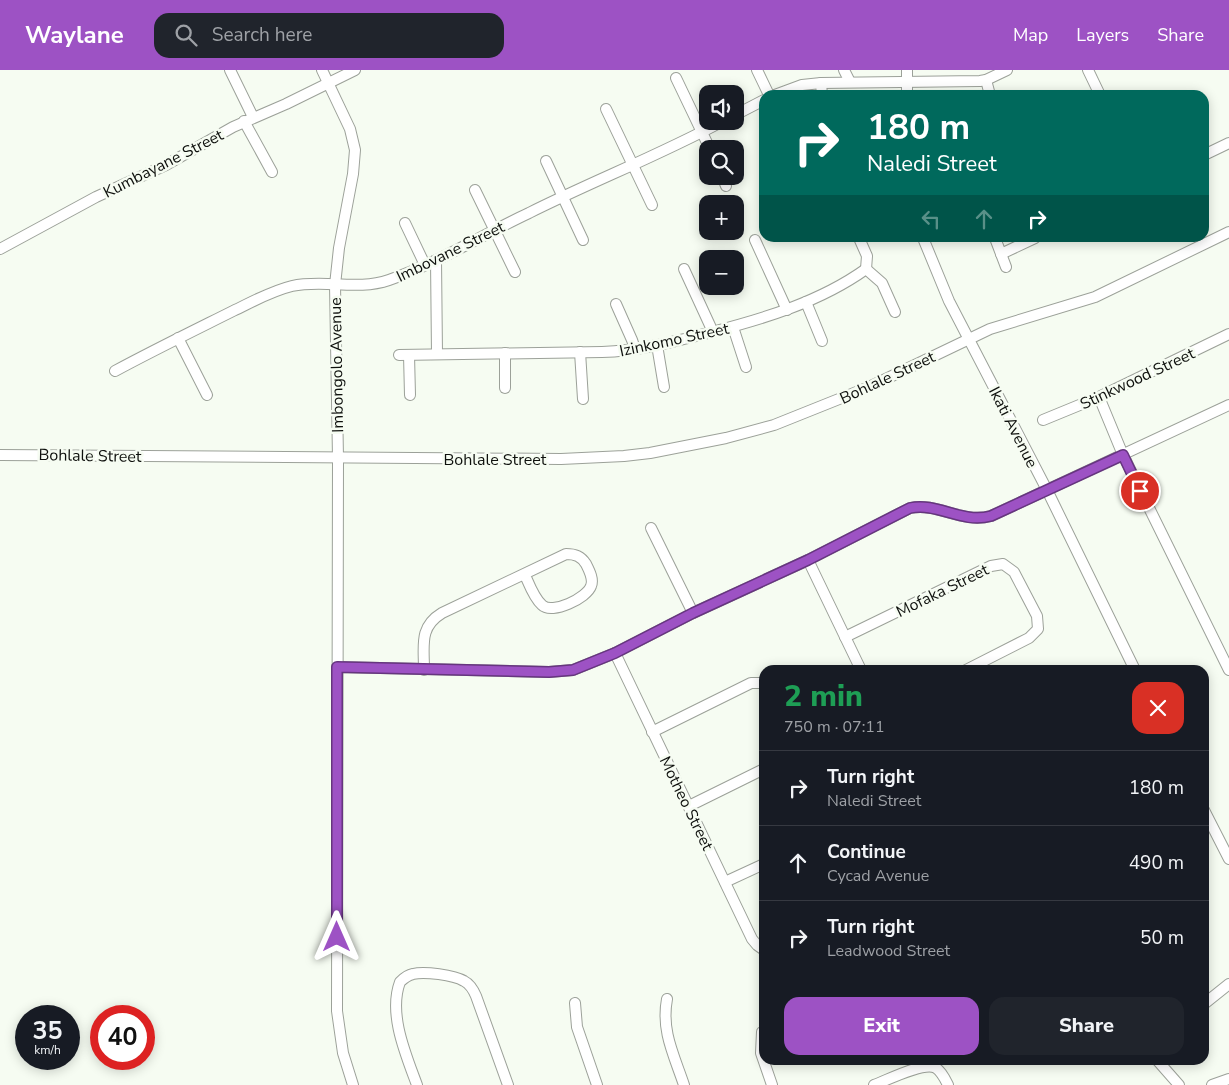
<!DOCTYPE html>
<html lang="en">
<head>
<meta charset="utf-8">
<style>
	body { margin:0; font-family:"Nunito Sans",sans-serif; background:#20242c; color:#f1f3f6; height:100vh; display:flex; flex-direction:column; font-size:19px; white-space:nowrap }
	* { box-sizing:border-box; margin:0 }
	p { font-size:16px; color:#9ea1a6 }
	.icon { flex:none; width:28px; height:28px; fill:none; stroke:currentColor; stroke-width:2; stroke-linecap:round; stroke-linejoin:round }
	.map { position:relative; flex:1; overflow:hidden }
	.drawer { position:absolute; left:759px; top:595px; width:450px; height:400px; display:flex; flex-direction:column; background:#171b24; border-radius:15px; box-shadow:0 2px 12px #0003 }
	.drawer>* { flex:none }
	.banner { position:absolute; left:759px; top:20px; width:450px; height:152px; border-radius:15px; box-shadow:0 2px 12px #0003; background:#00695c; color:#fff; overflow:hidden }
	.tools { position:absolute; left:699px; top:15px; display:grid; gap:10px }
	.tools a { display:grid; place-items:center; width:45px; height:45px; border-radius:10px; background:#171b24; box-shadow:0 2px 12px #0003; font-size:25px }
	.speed { position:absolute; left:15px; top:935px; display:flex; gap:10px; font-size:25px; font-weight:700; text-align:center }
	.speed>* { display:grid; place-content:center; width:65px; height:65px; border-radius:50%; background:#171b24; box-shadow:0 2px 12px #0003; line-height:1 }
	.speed small { font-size:12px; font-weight:400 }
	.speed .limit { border:8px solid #d22; background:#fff; color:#111 }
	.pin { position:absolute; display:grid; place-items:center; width:42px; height:42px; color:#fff; margin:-21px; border:2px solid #fff; border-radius:50%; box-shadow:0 1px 5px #0007 }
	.me { position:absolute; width:55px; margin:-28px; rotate:0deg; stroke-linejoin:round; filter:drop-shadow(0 0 4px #0008) }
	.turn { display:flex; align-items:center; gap:18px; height:105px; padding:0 25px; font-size:22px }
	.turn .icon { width:65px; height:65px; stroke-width:2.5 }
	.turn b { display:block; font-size:35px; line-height:42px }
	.lanes { display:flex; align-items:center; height:48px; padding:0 25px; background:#0003; justify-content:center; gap:25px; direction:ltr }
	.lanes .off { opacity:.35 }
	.round { display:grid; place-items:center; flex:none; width:52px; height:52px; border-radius:15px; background:#20242c }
	.overview { display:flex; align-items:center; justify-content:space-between; height:85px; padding:0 25px }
	h1 { font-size:30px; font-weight:800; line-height:38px; color:#1e9e55 }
	.cta { display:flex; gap:10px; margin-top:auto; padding:10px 25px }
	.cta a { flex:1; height:58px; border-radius:15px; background:#9d52c4; color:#fff; font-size:20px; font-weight:800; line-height:58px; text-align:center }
	.cta a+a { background:#20242c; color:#f1f3f6 }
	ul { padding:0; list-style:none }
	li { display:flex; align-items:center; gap:15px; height:75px; padding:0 25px; border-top:1px solid #363941 }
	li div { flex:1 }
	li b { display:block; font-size:19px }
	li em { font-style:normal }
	header { display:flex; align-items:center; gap:30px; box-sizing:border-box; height:70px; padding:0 25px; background:#9d52c4; color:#fff }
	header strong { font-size:24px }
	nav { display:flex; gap:28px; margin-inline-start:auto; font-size:18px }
	.search { width:350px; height:45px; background:#20242c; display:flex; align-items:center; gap:12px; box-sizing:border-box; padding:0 18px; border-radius:15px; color:#9ea1a6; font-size:19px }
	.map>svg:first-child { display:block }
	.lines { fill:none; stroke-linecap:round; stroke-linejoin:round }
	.minor-casing { stroke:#9ca199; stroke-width:12 }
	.minor { stroke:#fff; stroke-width:10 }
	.route-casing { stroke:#66357f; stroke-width:12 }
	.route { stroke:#9d52c4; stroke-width:9 }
	.labels { text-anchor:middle; stroke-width:5; stroke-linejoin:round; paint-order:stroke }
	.street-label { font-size:16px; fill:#0e100d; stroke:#f6fcf2 }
</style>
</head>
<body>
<header>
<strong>Waylane</strong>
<div class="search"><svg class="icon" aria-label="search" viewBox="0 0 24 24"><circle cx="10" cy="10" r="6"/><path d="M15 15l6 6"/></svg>Search here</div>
<nav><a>Map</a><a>Layers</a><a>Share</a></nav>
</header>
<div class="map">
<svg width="1229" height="1015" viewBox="0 0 1229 1015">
	<rect width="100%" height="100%" fill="#f6fcf2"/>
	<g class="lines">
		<defs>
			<g id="minor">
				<polyline points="230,0 253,47"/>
				<polyline points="322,0 350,59 355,80 353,104 339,178 335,215 338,388 337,941 343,983 353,1015"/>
				<polyline points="757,0 769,25"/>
				<polyline points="844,0 850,12"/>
				<polyline points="907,0 907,25"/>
				<polyline points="1088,0 1100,25"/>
				<polyline points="676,8 710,79"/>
				<polyline points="986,10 990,25"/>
				<polyline points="821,13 822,25"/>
				<polyline points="775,25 802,15 821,13 980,11 986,10 1007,0"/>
				<polyline points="606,39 652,135"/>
				<polyline points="735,45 764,30"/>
				<polyline points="244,51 272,102"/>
				<polyline points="1204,85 1229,73"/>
				<polyline points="546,91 583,170"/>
				<polyline points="722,106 726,116"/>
				<polyline points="475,120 515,202"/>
				<polyline points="405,153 425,195"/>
				<polyline points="859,168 867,186 866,199"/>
				<polyline points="923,168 949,231 1047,420 1135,600"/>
				<polyline points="995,168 1006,197"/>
				<polyline points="755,170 787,240"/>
				<polyline points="0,179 96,127 166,95 233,57 286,34 355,0"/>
				<polyline points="1001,184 1035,168"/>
				<polyline points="436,190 437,284"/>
				<polyline points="684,199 713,262"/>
				<polyline points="866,199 882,213 895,242"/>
				<polyline points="806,232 822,271"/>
				<polyline points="616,234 632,270 635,279"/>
				<polyline points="733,257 746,297"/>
				<polyline points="178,268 207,325"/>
				<polyline points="657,275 664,317"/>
				<polyline points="580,282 583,329"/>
				<path d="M399,285L602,282C638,281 673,272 708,263C763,249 820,232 866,199"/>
				<polyline points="409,285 410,325"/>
				<path d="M115,301C154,280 193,261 233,241C252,232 271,221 292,216C324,209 357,221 389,210C438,193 482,165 529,143C593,111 660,85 723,51"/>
				<polyline points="505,318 505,283"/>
				<polyline points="1099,327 1123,385 1229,600"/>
				<polyline points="1043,350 1099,327 1229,264"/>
				<polyline points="0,385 561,389 624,386 650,383 726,368 774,355 869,317 990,259 1095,227 1229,162"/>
				<polyline points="651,458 693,543"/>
				<polyline points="808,490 861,600"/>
				<polyline points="845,567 991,496 1003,494 1014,502 1037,546 1038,559 1029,568 966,600"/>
				<polyline points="615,583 752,869 757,875 764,880"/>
				<path d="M337,597L549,602L573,600L615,583L693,543L808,490L910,438C938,432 961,454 991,446L1229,335"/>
				<path d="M424,600C424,575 419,557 442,543L566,484C575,484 581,486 586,494C589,500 594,509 591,516C587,528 552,545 542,535C534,528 529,514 525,505"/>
				<polyline points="652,662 751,613 764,613"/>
				<polyline points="689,736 764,699"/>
				<polyline points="1204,740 1229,789"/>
				<polyline points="725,812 764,794"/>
				<path d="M667,929C661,961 674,985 684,1015"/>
				<polyline points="575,933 577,957 597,1015"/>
				<polyline points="1204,934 1229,914"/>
				<polyline points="762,962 761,983 772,1015"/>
				<polyline points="1157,990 1179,1015"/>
				<path d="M417,1015C406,985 388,944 400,912C404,908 408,905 413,904C424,901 454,905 464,911C470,914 473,919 476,926L508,1015"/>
				<path d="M874,1015C888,1010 924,991 936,998C942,1002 945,1009 948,1015"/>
				<polyline points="1212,1015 1229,1009"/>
			</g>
		</defs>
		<use href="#minor" class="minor-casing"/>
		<use href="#minor" class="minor"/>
	</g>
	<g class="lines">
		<defs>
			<path id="route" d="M337,867V597L549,602L573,600L615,583L693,543L808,490L910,438C938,432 961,454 991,446L1123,385L1140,421"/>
		</defs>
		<use href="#route" class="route-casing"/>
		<use href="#route" class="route"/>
	</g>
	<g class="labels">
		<g class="street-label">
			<text transform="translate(163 93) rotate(-27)" y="6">Kumbayane Street</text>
			<text transform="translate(450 181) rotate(-26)" y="6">Imbovane Street</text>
			<text transform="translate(674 269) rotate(-12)" y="6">Izinkomo Street</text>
			<text transform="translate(336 295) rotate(-91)" y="6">Imbongolo Avenue</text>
			<text transform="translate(887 307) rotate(-25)" y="6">Bohlale Street</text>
			<text transform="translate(1137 308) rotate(-25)" y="6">Stinkwood Street</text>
			<text transform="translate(1014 357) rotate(63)" y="6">Ikati Avenue</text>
			<text transform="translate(90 385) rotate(1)" y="6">Bohlale Street</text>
			<text x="495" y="395">Bohlale Street</text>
			<text transform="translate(942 520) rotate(-26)" y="6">Mofaka Street</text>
			<text transform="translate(687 733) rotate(64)" y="6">Motheo Street</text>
		</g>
	</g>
</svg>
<div class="tools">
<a><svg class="icon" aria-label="sound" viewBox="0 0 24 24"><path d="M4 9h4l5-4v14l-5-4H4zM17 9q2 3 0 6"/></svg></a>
<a><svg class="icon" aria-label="search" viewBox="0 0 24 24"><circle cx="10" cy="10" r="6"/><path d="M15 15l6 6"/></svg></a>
<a>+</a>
<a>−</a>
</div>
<div class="speed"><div>35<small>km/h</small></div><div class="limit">40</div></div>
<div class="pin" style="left:1140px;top:421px;background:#d93025"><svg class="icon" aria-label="arrive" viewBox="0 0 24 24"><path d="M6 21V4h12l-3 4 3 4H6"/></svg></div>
<svg class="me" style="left:337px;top:867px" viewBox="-20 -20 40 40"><path d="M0-17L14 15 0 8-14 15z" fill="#9d52c4" stroke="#fff" stroke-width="4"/></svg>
<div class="banner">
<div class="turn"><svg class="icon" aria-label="right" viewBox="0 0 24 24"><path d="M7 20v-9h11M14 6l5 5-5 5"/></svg><div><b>180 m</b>Naledi Street</div></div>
<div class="lanes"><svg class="icon off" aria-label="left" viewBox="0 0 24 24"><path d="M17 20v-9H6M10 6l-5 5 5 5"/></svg><svg class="icon off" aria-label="ahead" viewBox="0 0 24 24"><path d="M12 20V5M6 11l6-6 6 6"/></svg><svg class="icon" aria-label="right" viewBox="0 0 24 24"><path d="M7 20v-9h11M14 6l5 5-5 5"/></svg></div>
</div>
<section class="drawer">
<div class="overview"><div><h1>2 min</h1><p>750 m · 07:11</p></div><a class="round" style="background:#d93025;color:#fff"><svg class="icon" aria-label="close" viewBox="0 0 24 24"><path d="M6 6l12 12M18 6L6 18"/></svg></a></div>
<ul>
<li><svg class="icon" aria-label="right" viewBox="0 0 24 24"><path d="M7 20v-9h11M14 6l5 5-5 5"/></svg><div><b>Turn right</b><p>Naledi Street</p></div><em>180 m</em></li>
<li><svg class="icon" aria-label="ahead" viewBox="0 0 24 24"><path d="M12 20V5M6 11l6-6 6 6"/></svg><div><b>Continue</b><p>Cycad Avenue</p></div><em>490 m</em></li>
<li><svg class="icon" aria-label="right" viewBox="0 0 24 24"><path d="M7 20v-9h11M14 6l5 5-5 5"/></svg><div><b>Turn right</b><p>Leadwood Street</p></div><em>50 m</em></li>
</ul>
<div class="cta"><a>Exit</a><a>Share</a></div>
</section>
</div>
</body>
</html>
